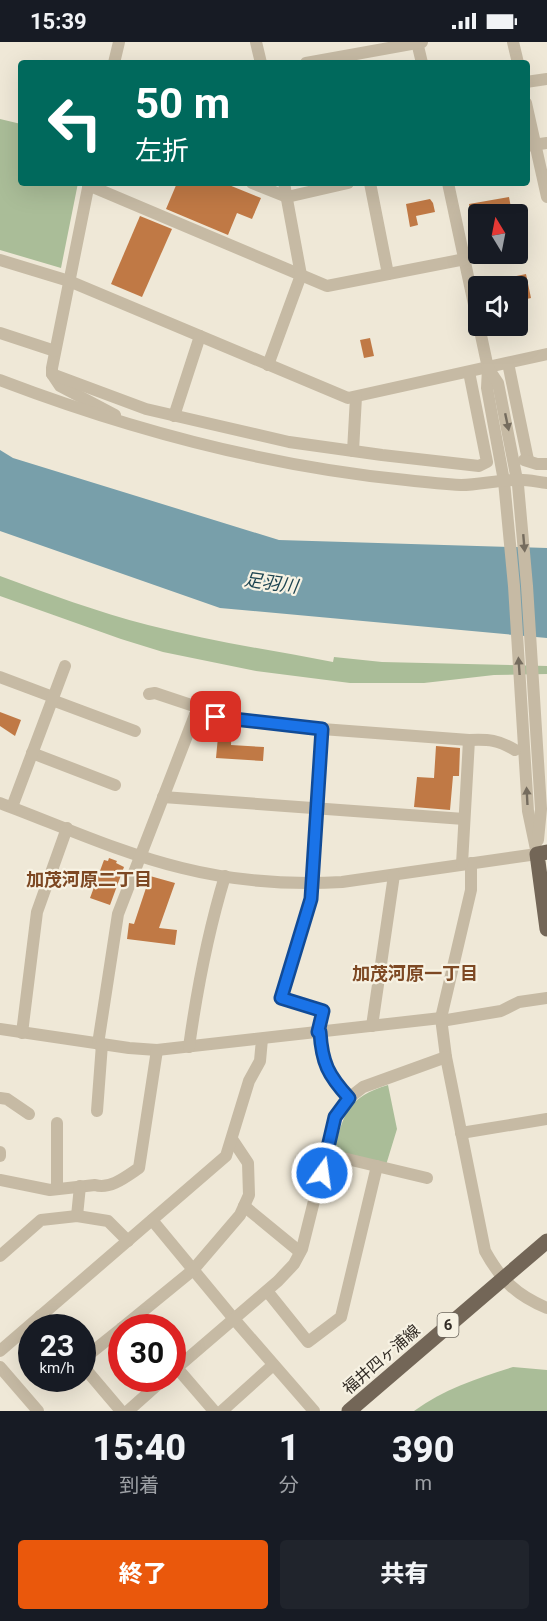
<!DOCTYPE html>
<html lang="ja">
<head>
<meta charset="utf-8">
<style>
	body { margin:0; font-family:Roboto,"Noto Sans JP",sans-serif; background:#20242c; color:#f1f3f6; height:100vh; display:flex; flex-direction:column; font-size:22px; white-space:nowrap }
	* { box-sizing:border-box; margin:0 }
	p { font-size:20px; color:#9ea1a6 }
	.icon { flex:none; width:33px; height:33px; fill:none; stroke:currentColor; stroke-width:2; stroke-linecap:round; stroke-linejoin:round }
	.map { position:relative; height:1369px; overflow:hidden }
	.side { display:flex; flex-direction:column; background:#171b24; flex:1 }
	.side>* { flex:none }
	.hud { position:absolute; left:18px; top:18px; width:512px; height:126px; border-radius:6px; box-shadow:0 6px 24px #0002; background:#00695c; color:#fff; overflow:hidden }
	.needle { width:39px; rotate:350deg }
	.fabs { position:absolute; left:468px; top:162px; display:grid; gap:12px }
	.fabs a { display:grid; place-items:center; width:60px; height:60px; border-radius:6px; background:#171b24; box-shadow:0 6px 24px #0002; font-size:30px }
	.speed { position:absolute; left:18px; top:1272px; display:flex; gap:12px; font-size:30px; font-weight:700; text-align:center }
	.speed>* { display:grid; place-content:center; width:78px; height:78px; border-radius:50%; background:#171b24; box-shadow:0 6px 24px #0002; line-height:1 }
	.speed small { font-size:15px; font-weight:400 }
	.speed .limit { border:9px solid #d22; background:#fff; color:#111 }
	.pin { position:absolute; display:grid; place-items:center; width:51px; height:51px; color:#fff; margin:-26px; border-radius:12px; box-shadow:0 3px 9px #0006 }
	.me { position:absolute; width:66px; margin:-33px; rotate:14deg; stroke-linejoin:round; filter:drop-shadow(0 0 4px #0008) }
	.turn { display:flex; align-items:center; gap:21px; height:126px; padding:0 18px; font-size:27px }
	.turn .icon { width:78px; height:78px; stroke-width:2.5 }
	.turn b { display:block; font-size:42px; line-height:51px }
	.eta { display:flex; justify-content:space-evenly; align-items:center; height:102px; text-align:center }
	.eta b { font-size:36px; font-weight:800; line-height:42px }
	.cta { display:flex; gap:12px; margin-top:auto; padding:12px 18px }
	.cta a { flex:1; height:69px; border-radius:6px; background:#ea580c; color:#fff; font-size:24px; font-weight:800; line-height:69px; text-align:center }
	.cta a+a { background:#20242c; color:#f1f3f6 }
	.status { display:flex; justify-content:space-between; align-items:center; height:42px; padding:0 30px; background:#171b24; direction:ltr }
	.status svg { height:16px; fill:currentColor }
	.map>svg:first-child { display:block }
	.green { fill:#aabd98 }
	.water { fill:#789faa }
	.building { fill:#c07945 }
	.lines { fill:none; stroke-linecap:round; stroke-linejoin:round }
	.minor { stroke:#c6baa4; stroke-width:12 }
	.major { stroke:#736657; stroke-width:15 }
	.oneway { fill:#756c5e }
	.route-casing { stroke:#114b97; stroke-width:15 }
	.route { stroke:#1a73e8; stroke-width:10 }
	.labels { text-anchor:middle; stroke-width:4.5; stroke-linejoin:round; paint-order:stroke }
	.shield { fill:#f7f2e3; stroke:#6d675e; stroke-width:1.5 }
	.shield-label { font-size:15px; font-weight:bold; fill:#322c25 }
	.street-label { font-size:16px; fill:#322c25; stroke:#f7f2e3 }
	.water-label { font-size:18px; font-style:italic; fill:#1d4451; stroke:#f7f2e3 }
	.neighbourhood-label { font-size:18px; font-weight:bold; fill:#7d4823; stroke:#f7f2e3 }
</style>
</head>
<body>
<div class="status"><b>15:39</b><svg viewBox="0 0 49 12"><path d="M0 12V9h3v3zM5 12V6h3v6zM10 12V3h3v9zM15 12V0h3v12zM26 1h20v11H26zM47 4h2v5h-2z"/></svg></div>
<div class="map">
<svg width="547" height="1369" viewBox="0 0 547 1369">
	<rect width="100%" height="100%" fill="#efe8d7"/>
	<g class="green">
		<polygon points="0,77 21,82 21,141 78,141 61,226 0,208"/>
		<path d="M0,534C49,552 98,570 148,583C209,599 271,608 333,620L334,615L382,620L547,624V632L494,633L424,641H350L256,629L163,610L121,597L0,554Z"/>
		<path d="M388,1043L397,1087L386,1123L334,1108C344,1071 348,1055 388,1043Z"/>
		<path d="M513,1325L547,1328V1369H414C444,1347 478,1336 513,1325Z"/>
	</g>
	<polygon class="water" points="0,408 13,416 279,498 547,506 547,596 220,566 0,489"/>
	<g class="building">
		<polygon points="177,141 224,141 261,156 252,177 237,171 228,193 166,167"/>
		<polygon points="509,155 512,171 478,172 478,189 474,189 469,162"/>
		<polygon points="430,157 433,161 435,170 416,174 418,183 410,185 406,162"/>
		<polygon points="140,174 172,187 142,255 111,242"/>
		<polygon points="526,232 531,256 518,259 518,244 485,244 484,241"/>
		<polygon points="370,296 374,314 364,316 360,298"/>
		<polygon points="0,670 21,678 15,694 0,684"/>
		<polygon points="219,684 232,685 231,703 264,705 263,719 216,716"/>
		<polygon points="436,704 460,706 459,734 453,734 450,768 414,765 417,735 434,736"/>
		<polygon points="109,816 117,819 116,821 124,825 110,863 90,856 104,818 108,819"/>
		<polygon points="150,834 175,841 159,886 177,888 175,903 127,897 129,881 134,882"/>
	</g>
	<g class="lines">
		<g class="minor">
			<polyline points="256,0 261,21"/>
			<polyline points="417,0 422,21"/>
			<polyline points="513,0 518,21"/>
			<polyline points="114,21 119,0"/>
			<polyline points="306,21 422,0"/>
			<polyline points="526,40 547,37"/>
			<polyline points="526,61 547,155"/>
			<polyline points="526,104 547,101"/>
			<polyline points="89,141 52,326 52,332 60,344 115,373"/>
			<polyline points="252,141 287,155 348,141"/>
			<polyline points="370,141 388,232"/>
			<polyline points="448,141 478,281"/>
			<polyline points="88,143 327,244 465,217"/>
			<polyline points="0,218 69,239 348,356 547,312"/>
			<polyline points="479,284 488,326 487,346 504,439 514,544 528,769 537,812"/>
			<polyline points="0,291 55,309"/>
			<polyline points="508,321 528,418"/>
			<polyline points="268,323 301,233 284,141"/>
			<polyline points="488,326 498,341 518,443 527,544 541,767 538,798"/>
			<polyline points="52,332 146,367 289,400 382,413 479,424 487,420 469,330"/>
			<path d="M0,338C131,388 267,424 406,438C424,440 443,442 461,443C479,443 497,438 515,438C526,437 537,440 547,441"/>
			<polyline points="174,374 200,294"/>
			<polyline points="353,409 356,355"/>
			<polyline points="524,418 537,422 547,422"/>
			<polyline points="0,635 53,655"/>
			<polyline points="149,652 155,651 194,664 198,668 195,673"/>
			<polyline points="52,658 135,689"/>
			<polyline points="32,711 115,743"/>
			<polyline points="163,755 464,777"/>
			<path d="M0,761C59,783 120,811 182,826C234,839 288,843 342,840L537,812"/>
			<polyline points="12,765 65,624"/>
			<path d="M471,821V848L441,976L446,1015L485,1209C501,1238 516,1253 547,1266"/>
			<polyline points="462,822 469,698"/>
			<polyline points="441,979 501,969 519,960 547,956"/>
			<polyline points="372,984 394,833"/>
			<polyline points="0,987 129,1006 157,1008 441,976"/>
			<polyline points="318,990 323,969 281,956 311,857 322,687"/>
			<path d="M320,990C322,1021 328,1033 349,1056"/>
			<polyline points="22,991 37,870 67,786"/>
			<path d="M98,1002L118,872L195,673L322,687L469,698C489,697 498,698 515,708"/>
			<path d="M189,1005C197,947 208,890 225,834"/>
			<polyline points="0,1056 7,1057 29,1072"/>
			<polyline points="97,1069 102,1002"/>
			<polyline points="461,1091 547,1077"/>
			<polyline points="0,1110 0,1114"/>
			<polyline points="326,1112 427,1136"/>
			<path d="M0,1138L50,1148L95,1143C110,1148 127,1134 139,1126L157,1008"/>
			<polyline points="57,1147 57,1081"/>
			<polyline points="244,1164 300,1210"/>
			<polyline points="77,1174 80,1144"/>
			<polyline points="152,1178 234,1277 314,1369"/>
			<polyline points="0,1214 41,1178 77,1174 108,1179 128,1199"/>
			<polyline points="267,1249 308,1300 341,1275 377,1124"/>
			<polyline points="40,1274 50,1286"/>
			<polyline points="122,1286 193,1228 240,1173 249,1153 248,1121 232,1097"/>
			<polyline points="0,1309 226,1114 249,1039 260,1019 262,997"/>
			<polyline points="82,1318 122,1286"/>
			<polyline points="82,1323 121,1369"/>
			<polyline points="0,1325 38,1369"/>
			<polyline points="177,1326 214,1369"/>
			<polyline points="172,1330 278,1239 294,1222 302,1207 335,1075 349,1056 363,1045 446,1015"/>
			<polyline points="128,1369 165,1336"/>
			<polyline points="222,1369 273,1323"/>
		</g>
		<g class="major">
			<polyline points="547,810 537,812 547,887"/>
			<polyline points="349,1369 547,1199"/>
		</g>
	</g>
	<defs><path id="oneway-solid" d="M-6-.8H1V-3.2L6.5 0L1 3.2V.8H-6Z" transform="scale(1.5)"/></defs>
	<g class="oneway">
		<use href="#oneway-solid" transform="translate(507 380) rotate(78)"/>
		<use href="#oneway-solid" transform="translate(524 501) rotate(85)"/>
		<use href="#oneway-solid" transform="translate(519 624) rotate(-94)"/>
		<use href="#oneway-solid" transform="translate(527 754) rotate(-93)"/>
	</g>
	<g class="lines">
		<defs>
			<path id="route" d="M216,675L322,687L311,857L281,956L323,969L318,990H320C322,1021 328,1033 349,1056L335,1075L322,1131"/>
		</defs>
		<use href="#route" class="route-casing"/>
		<use href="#route" class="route"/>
	</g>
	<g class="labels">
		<rect class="shield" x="437.5" y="1271" width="21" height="24" rx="4.5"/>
		<g class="shield-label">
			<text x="448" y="1288">6</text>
		</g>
		<g class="street-label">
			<text transform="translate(381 1317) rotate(-41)" y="6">福井四ヶ浦線</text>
		</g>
		<g class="water-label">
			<text transform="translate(271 541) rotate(8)" y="6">足羽川</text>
		</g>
		<g class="neighbourhood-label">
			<text x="89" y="844">加茂河原二丁目</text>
			<text x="415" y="938">加茂河原一丁目</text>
		</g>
	</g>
</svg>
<div class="fabs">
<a><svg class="needle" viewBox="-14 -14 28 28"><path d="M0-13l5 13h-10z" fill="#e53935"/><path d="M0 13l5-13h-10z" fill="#9ea1a6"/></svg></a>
<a><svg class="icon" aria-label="sound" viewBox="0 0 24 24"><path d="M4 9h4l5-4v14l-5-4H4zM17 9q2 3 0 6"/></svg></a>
</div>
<div class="speed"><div>23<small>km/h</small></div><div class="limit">30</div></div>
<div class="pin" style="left:216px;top:675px;background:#d93025"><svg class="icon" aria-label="arrive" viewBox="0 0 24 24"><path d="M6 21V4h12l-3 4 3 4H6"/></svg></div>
<svg class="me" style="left:322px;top:1131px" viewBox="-20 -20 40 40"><circle r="17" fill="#1a73e8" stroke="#fff" stroke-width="3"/><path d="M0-11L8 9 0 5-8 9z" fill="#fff"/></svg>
<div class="hud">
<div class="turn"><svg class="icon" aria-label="left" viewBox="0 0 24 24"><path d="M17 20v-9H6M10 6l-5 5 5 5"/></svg><div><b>50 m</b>左折</div></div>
</div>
</div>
<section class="side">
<div class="eta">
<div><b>15:40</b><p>到着</p></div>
<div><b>1</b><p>分</p></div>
<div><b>390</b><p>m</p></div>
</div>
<div class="cta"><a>終了</a><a>共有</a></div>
</section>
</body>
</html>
